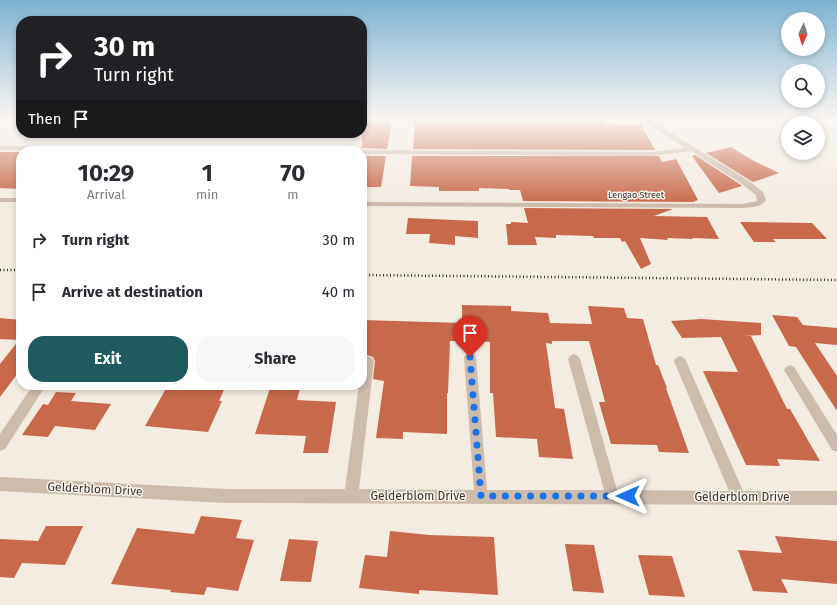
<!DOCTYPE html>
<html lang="en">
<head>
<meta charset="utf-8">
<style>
	body { margin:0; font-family:"Fira Sans",sans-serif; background:#f7f7f7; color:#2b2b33; height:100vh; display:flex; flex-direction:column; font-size:15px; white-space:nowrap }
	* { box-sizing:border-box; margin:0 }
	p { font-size:13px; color:#7c7c81 }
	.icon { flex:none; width:22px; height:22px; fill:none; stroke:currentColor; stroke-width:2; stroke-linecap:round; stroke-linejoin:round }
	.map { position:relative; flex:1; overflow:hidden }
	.drawer { position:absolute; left:16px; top:146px; width:351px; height:244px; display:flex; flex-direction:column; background:#fff; border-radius:16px; box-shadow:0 2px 6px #0003 }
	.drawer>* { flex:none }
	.guide { position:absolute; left:16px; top:16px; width:351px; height:122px; border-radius:16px; box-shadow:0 2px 6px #0003; background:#202124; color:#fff; overflow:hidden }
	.needle { width:26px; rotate:184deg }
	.fabs { position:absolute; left:781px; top:12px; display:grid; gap:8px }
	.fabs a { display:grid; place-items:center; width:44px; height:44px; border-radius:50%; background:#fff; box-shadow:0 2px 6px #0003; font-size:20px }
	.pin { position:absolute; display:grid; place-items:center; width:34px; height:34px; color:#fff; margin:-41px -17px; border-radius:50% 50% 50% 0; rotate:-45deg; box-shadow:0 0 4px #0007 }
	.pin .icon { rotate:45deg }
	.me { position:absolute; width:44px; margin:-22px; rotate:270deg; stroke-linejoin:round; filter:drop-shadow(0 0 3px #0008) }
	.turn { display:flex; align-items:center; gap:14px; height:84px; padding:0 12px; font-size:18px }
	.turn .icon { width:52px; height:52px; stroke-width:2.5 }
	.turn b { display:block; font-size:28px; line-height:34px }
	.then { display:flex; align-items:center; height:38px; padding:0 12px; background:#0003; gap:8px; font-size:15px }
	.eta { display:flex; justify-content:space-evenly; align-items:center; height:68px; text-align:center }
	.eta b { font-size:24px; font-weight:700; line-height:28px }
	.button { display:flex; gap:8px; margin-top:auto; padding:8px 12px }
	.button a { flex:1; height:46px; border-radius:16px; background:#1f5a5e; color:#fff; font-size:16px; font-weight:700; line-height:46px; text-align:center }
	.button a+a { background:#f7f7f7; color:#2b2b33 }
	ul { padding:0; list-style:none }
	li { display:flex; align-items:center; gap:12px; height:52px; padding:0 12px }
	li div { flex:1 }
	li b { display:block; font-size:15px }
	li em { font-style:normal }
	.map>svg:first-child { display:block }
	.building { fill:#c8694b }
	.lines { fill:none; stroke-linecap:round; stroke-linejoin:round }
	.street { fill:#cdbbac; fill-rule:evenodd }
	.rail { stroke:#3b302b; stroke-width:2.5; stroke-dasharray:1 2.5; stroke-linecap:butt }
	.route { stroke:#1a73e8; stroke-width:7; stroke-dasharray:0 12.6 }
	.labels { text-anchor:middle; stroke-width:3; stroke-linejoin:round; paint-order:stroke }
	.far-street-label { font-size:9px; fill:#3b302b; stroke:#fbf5ee }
	.near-street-label { font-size:12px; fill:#3b302b; stroke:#fbf5ee }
</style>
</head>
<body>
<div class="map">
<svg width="837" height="605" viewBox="0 0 837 605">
	<rect width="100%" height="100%" fill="#f4ebe1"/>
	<g class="building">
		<polygon points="506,119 566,121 584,120 604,120 605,124 641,125 655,150 413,149 415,121 506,122"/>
		<polygon points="371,120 392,121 387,149 362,148 362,121 371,122"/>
		<polygon points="731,147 752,160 779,173 753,182 706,153"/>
		<polygon points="0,152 21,152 21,189 0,188"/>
		<polygon points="695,155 741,185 742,186 719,193 692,156"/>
		<polygon points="362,156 386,156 381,187 362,187"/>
		<polygon points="412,156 659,156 662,162 676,159 698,200 693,202 523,201 520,190 509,190 509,189 479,188 479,191 439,191 439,187 410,186"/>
		<polygon points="524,208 673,209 654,216 707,217 719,239 692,238 693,239 667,238 668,240 640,238 651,264 641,269 625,241 622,242 620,238 594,238 593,236 556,235 556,238 535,237 537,245 508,245 506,224 511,224 511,222 528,223"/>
		<polygon points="408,218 478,221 478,238 455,236 455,245 429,243 430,234 406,234"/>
		<polygon points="740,222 812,223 827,239 773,239 776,242 754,242"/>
		<polygon points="462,305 511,306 511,311 548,313 550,323 592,324 588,306 624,308 627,318 643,319 656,365 658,365 667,388 666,388 689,453 659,452 657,445 611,444 599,402 605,402 589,341 552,341 552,344 546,343 555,408 564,409 573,459 539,457 537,439 496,437 493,393 490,393 490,342 456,339 456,341 450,341 448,393 447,393 447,434 403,432 403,439 376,438 384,381 373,379 375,361 373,357 367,355 362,358 362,320 462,323"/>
		<polygon points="772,315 797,317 803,325 837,328 837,345 815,343 837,376 837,411 796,347 789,346"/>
		<polygon points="0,318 21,320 21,369 0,397 0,364 19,340 0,339"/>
		<polygon points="701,319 761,323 761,335 743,336 751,336 787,409 790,409 820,461 777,459 780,466 746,465 703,371 738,372 721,337 682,338 671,321"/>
		<polygon points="168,385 226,385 219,401 222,401 208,432 145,426"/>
		<polygon points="271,385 301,385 297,400 336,402 328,453 303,453 306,436 255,434"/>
		<polygon points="56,392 76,393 71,401 111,404 95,430 55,426 48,437 22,435 43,404 48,405"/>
		<polygon points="201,516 242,520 236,538 254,540 238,591 207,587 204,595 170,592 171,590 111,584 137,528 194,534"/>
		<polygon points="46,526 83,526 65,565 22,563 14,578 0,577 0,539 38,541"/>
		<polygon points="390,531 429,535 494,537 498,595 419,590 419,594 359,588 365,555 387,557"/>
		<polygon points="775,536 837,541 837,584 781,579 788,593 753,591 738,550 782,553"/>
		<polygon points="289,539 318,541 311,582 280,581"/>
		<polygon points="565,544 594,545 604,593 573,591"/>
		<polygon points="638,555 672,556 685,597 649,595"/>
	</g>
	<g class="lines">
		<g class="street">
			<polygon points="3,119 10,119 0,126 0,121"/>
			<path d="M640,119H648L748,180L763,192L766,200C761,208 751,207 742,208L362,206V202L742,204L757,201L756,195L742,184L691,151L650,156L362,154V151H359L362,150L650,152L685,148Z"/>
			<polygon points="0,146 259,149 262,151 0,150"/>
			<rect x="0" y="198" width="21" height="4"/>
			<polygon points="470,353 474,354 476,357 487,490 604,490 568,359 570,356 574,354 578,356 580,359 617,490 729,491 674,361 676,358 680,356 684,358 686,361 743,491 837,491 837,505 226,503 0,491 0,477 226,489 345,489 359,385 362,385 362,361 364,358 368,356 372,358 374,361 359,489 474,490 464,357 466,354"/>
			<polygon points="790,365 794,367 837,435 837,452 832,450 786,373 784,370 786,367"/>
			<polygon points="33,385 46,385 5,449 0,451 0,434"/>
		</g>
		<g class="rail">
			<polyline points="0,270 21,270"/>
			<polyline points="362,275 837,280"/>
		</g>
	</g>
	<linearGradient id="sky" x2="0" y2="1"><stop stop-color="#7eb2d2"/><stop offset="0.58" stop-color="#faf6f2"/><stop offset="1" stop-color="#faf6f2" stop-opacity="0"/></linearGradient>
	<rect width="837" height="204" fill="url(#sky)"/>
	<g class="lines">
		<polyline class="route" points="470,357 481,496 628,496"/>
	</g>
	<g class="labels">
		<g class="far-street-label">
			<text x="636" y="198">Lengao Street</text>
		</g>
		<g class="near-street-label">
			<text transform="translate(95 489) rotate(3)" y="4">Gelderblom Drive</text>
			<text x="418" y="500">Gelderblom Drive</text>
			<text x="742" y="501">Gelderblom Drive</text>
		</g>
	</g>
</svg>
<div class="fabs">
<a><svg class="needle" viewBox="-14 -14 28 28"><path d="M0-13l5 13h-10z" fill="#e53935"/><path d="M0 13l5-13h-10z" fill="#7c7c81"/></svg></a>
<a><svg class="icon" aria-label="search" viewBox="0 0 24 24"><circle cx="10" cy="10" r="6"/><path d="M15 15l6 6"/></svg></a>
<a><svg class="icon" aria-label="layers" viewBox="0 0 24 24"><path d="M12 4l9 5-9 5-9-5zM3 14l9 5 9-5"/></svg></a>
</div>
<div class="pin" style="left:470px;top:357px;background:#d93025"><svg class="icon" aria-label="arrive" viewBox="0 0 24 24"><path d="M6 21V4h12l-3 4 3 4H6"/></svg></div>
<svg class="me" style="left:628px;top:496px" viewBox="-20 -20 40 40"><path d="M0-17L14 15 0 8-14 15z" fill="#1a73e8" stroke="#fff" stroke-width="4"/></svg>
<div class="guide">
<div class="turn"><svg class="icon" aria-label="right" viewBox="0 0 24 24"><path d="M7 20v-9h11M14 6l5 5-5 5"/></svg><div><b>30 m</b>Turn right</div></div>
<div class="then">Then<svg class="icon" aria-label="arrive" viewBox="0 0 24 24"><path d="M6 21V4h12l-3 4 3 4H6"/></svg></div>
</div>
<section class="drawer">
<div class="eta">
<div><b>10:29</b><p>Arrival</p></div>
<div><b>1</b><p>min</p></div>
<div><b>70</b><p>m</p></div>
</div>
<ul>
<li><svg class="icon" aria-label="right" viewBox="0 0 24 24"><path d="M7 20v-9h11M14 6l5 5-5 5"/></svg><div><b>Turn right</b></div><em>30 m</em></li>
<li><svg class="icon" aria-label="arrive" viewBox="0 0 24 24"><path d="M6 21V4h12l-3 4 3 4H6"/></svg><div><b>Arrive at destination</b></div><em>40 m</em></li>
</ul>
<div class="button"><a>Exit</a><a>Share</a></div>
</section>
</div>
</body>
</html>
